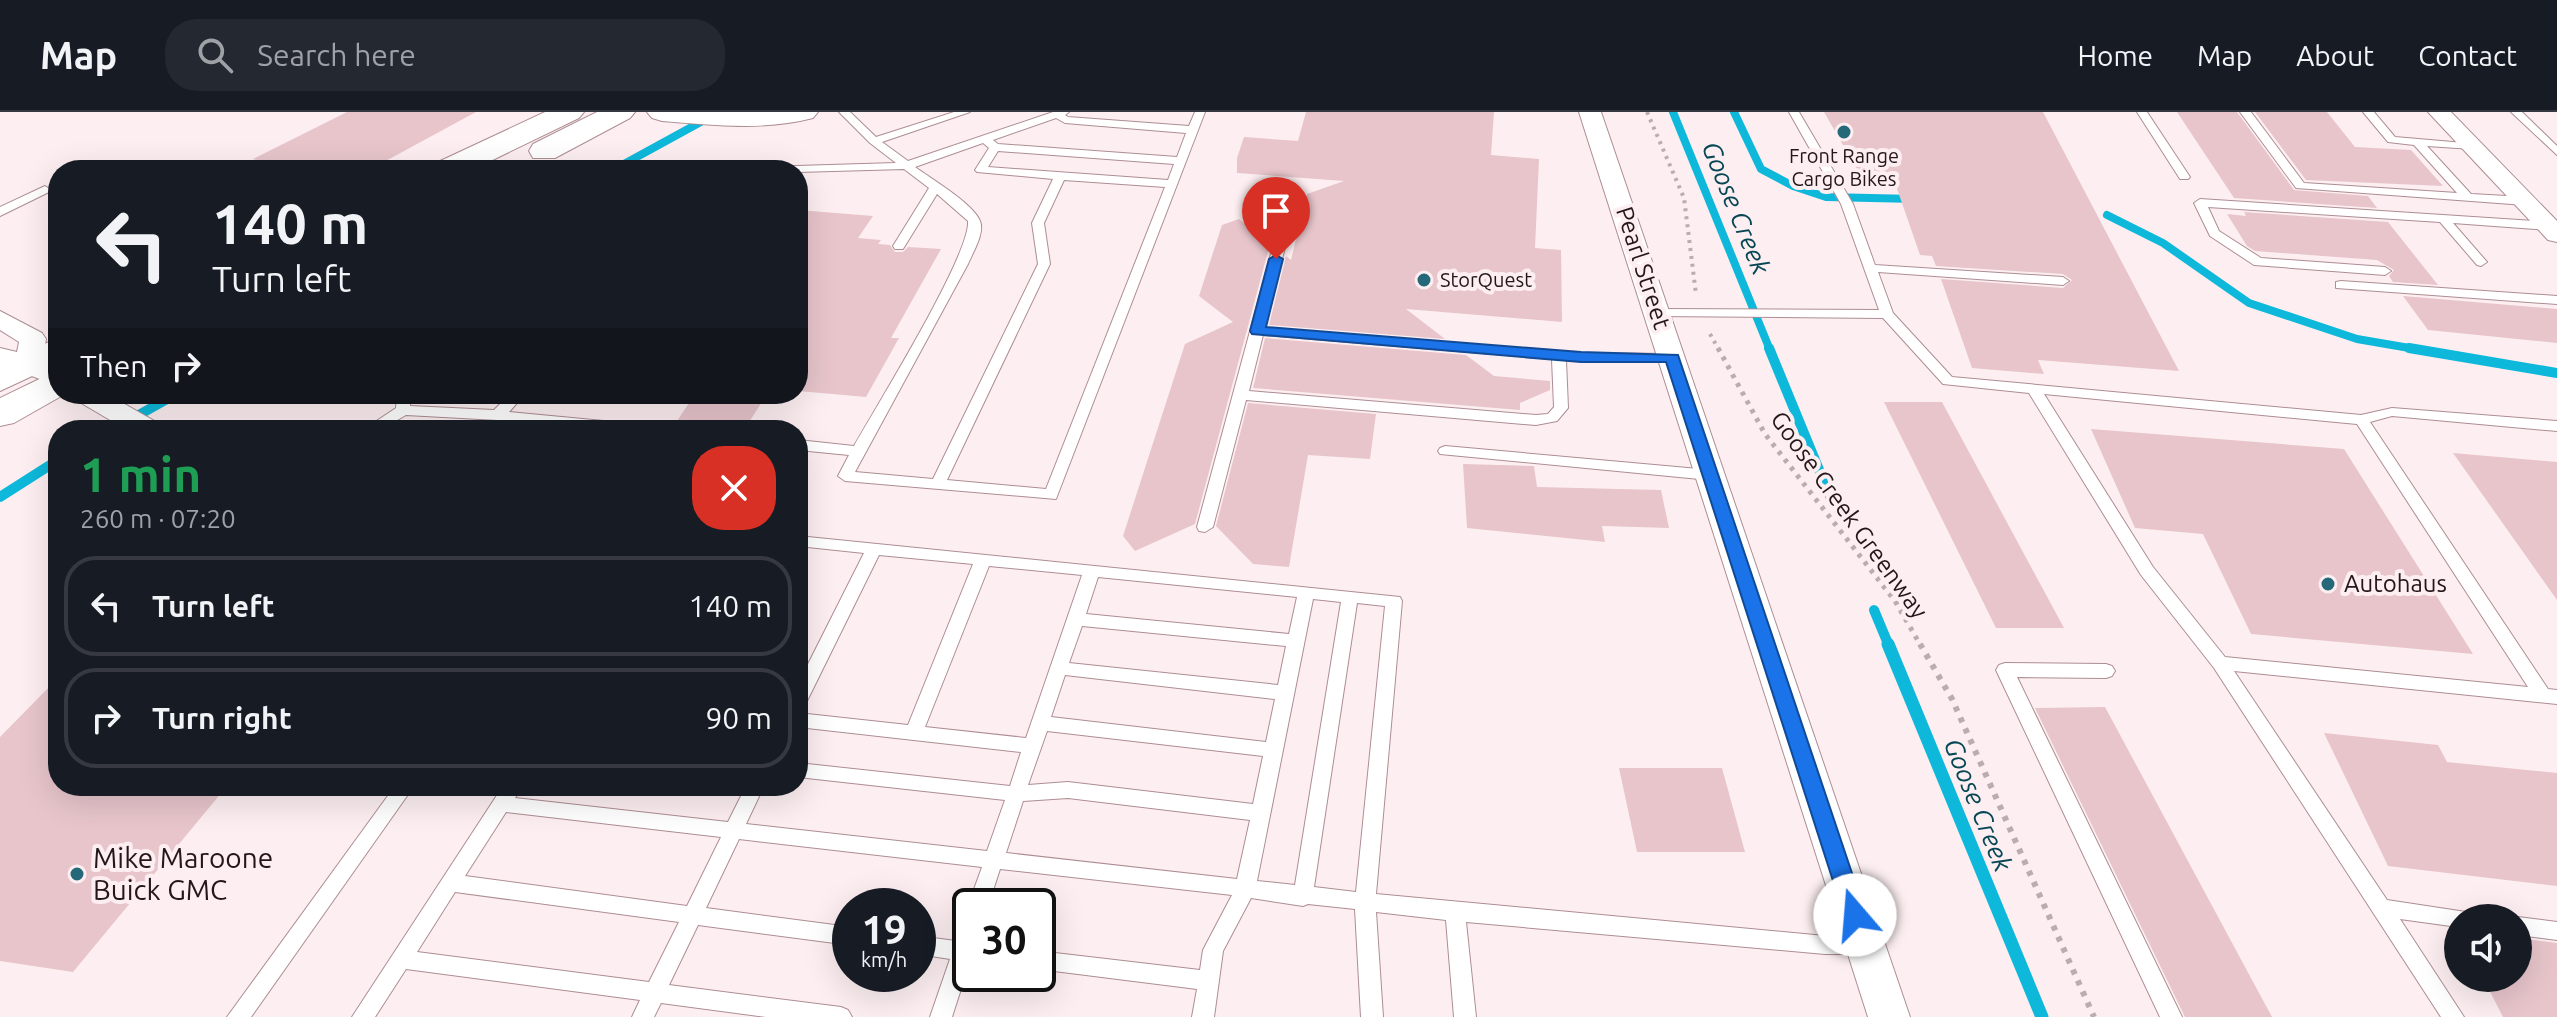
<!DOCTYPE html>
<html lang="en">
<head>
<meta charset="utf-8">
<style>
	body { margin:0; font-family:Ubuntu,sans-serif; background:#242831; color:#f1f3f6; height:100vh; display:flex; flex-direction:column; font-size:30px; white-space:nowrap }
	* { box-sizing:border-box; margin:0 }
	p { font-size:26px; color:#9ea1a6 }
	.icon { flex:none; width:44px; height:44px; fill:none; stroke:currentColor; stroke-width:2; stroke-linecap:round; stroke-linejoin:round }
	.map { position:relative; flex:1; overflow:hidden }
	.drawer { position:absolute; left:48px; top:308px; width:760px; height:376px; display:flex; flex-direction:column; background:#171b24; border-radius:32px; box-shadow:0 8px 32px #0002 }
	.drawer>* { flex:none }
	.hud { position:absolute; left:48px; top:48px; width:760px; height:244px; border-radius:32px; box-shadow:0 8px 32px #0002; background:#171b24; color:#f1f3f6; overflow:hidden }
	.fabs { position:absolute; left:2444px; top:792px; display:grid; gap:16px }
	.fabs a { display:grid; place-items:center; width:88px; height:88px; border-radius:50%; background:#171b24; box-shadow:0 8px 32px #0002; font-size:40px }
	.speed { position:absolute; left:832px; top:776px; display:flex; gap:16px; font-size:40px; font-weight:700; text-align:center }
	.speed>* { display:grid; place-content:center; width:104px; height:104px; border-radius:50%; background:#171b24; box-shadow:0 8px 32px #0002; line-height:1 }
	.speed small { font-size:20px; font-weight:400 }
	.speed .limit { border:4px solid #111; border-radius:12px; background:#fff; color:#111 }
	.pin { position:absolute; display:grid; place-items:center; width:68px; height:68px; color:#fff; margin:-82px -34px; border-radius:50% 50% 50% 0; rotate:-45deg; box-shadow:0 0 8px #0007 }
	.pin .icon { rotate:45deg }
	.me { position:absolute; width:88px; margin:-44px; rotate:342deg; stroke-linejoin:round; filter:drop-shadow(0 0 6px #0008) }
	.turn { display:flex; align-items:center; gap:28px; height:168px; padding:0 32px; font-size:36px }
	.turn .icon { width:104px; height:104px; stroke-width:2.5 }
	.turn b { display:block; font-size:56px; line-height:68px }
	.then { display:flex; align-items:center; height:76px; padding:0 32px; background:#0003; gap:16px; font-size:30px }
	.round { display:grid; place-items:center; flex:none; width:84px; height:84px; border-radius:32px; background:#242831 }
	.summary { display:flex; align-items:center; justify-content:space-between; height:136px; padding:0 32px }
	h1 { font-size:48px; font-weight:600; line-height:60px; color:#1e9e55 }
	ul { padding:0; list-style:none }
	li { display:flex; align-items:center; gap:24px; height:100px; margin:0 16px 12px; padding:0 16px; border:4px solid #363941; border-radius:32px }
	li div { flex:1 }
	li b { display:block; font-size:30px }
	li em { font-style:normal }
	header { display:flex; align-items:center; gap:48px; box-sizing:border-box; height:112px; padding:0 40px; background:#171b24; border-bottom:2px solid #363941 }
	header strong { font-size:38px }
	nav { display:flex; gap:44px; margin-inline-start:auto; font-size:28px }
	.search { width:560px; height:72px; background:#242831; display:flex; align-items:center; gap:20px; box-sizing:border-box; padding:0 28px; border-radius:32px; color:#9ea1a6; font-size:30px }
	.map>svg:first-child { display:block }
	.lines { fill:none; stroke-linecap:round; stroke-linejoin:round }
	.stream-far2 { stroke:#0eb8da; stroke-width:8 }
	.stream-far1 { stroke:#0eb8da; stroke-width:10 }
	.stream { stroke:#0eb8da; stroke-width:13 }
	.building { fill:#e7c5cb }
	.lane-casing { stroke:#ad8d93; stroke-width:2 }
	.street-casing { stroke:#ad8d93; stroke-width:2 }
	.secondary-casing { stroke:#ad8d93; stroke-width:2 }
	.path-far2 { stroke:#baadaf; stroke-width:4; stroke-dasharray:3 5; stroke-linecap:butt }
	.path-far1 { stroke:#baadaf; stroke-width:5; stroke-dasharray:4 6; stroke-linecap:butt }
	.path { stroke:#baadaf; stroke-width:6; stroke-dasharray:5 7; stroke-linecap:butt }
	.lane { fill:#fff; fill-rule:evenodd }
	.street { fill:#fff; fill-rule:evenodd }
	.secondary { fill:#fff; fill-rule:evenodd }
	.route { fill:#1a73e8; stroke:#114b97; stroke-width:2 }
	.poi-dot { fill:#246879; stroke:#fdeff1; stroke-width:3 }
	.labels { text-anchor:middle; stroke-width:8; stroke-linejoin:round; paint-order:stroke }
	.far-poi-label { font-size:20px; fill:#23171a; stroke:#fdeff1 }
	.street-label { font-size:24px; fill:#23171a; stroke:#fdeff1 }
	.poi-label { font-size:24px; fill:#23171a; stroke:#fdeff1; text-anchor:start }
	.water-label { font-size:26px; font-style:italic; fill:#074755; stroke:#fdeff1 }
	.near-poi-label { font-size:28px; fill:#23171a; stroke:#fdeff1; text-anchor:start }
</style>
</head>
<body>
<header>
<strong>Map</strong>
<div class="search"><svg class="icon" aria-label="search" viewBox="0 0 24 24"><circle cx="10" cy="10" r="6"/><path d="M15 15l6 6"/></svg>Search here</div>
<nav><a>Home</a><a>Map</a><a>About</a><a>Contact</a></nav>
</header>
<div class="map">
<svg width="2557" height="905" viewBox="0 0 2557 905">
	<rect width="100%" height="100%" fill="#fdeff1"/>
	<g class="lines">
		<g class="stream-far2">
			<polyline points="1673,0 1770,238"/>
			<polyline points="1734,0 1761,57 1793,74 1826,85 1915,87"/>
			<polyline points="613,58 719,0"/>
			<polyline points="2107,103 2163,131 2249,191 2357,227 2421,238"/>
		</g>
		<g class="stream-far1">
			<polyline points="1769,236 1831,387"/>
			<polyline points="2409,236 2557,261"/>
			<polyline points="112,318 176,282"/>
			<polyline points="0,385 58,348"/>
			<polyline points="1874,498 1889,534"/>
		</g>
		<polyline class="stream" points="1888,532 2042,905"/>
	</g>
	<g class="building">
		<polygon points="347,0 476,0 369,58 287,58 253,47"/>
		<polygon points="1306,0 1494,0 1491,43 1539,47 1535,136 1561,138 1562,210 1406,197 1445,227 1269,213 1286,144 1291,148 1307,82 1344,69 1237,61 1237,46 1244,25 1298,29"/>
		<polygon points="1824,0 2043,0 2179,259 2038,248 2044,262 1972,256 1941,167 2063,176 2072,168 2063,162 1936,154 1932,144 1920,143 1894,68 1863,68"/>
		<polygon points="2177,0 2237,0 2294,78 2368,84 2377,96 2234,86"/>
		<polygon points="2255,0 2327,0 2355,35 2411,38 2443,74 2306,68"/>
		<polygon points="798,98 873,104 858,126 881,128 878,132 890,133 895,140 903,140 908,135 941,137 891,226 899,226 866,285 798,279"/>
		<polygon points="2244,100 2388,110 2438,173 2393,170 2389,164 2394,158 2377,148 2255,139 2247,134 2227,102 2246,104"/>
		<polygon points="1239,107 1270,132 1195,412 1135,439 1123,424 1185,232 1233,210 1199,184 1222,113"/>
		<polygon points="2403,184 2557,197 2557,231 2428,218"/>
		<polygon points="1265,226 1466,243 1494,264 1550,269 1550,278 1520,291 1520,298 1253,276"/>
		<polygon points="695,282 767,282 746,315 677,309"/>
		<polygon points="1884,290 1942,290 2064,516 1996,516"/>
		<polygon points="1248,291 1376,302 1370,347 1308,343 1289,455 1253,452 1216,414"/>
		<polygon points="2091,317 2344,337 2473,542 2251,522 2203,422 2135,416"/>
		<polygon points="2453,341 2557,350 2557,488"/>
		<polygon points="1463,352 1534,354 1537,375 1661,378 1669,416 1602,414 1605,430 1467,416"/>
		<polygon points="58,566 58,674 227,674 73,860 0,849 0,625"/>
		<polygon points="2105,595 2272,905 2185,905 2035,596"/>
		<polygon points="2324,621 2438,633 2447,650 2557,661 2557,774 2388,754"/>
		<polygon points="1619,656 1722,656 1745,740 1637,740"/>
		<polygon points="2518,826 2557,831 2557,905 2503,905 2483,866 2518,866"/>
	</g>
	<g class="lines">
		<defs>
			<g id="lane">
				<path d="M839,0H850L876,25L954,0H970L882,30L908,49L1053,0H1069L1065,3L1068,5L1189,14L1195,0H1205L1056,387L845,369L838,364L849,343L798,338V328L854,334C876,295 971,142 968,109L937,82L903,137H895L893,134L929,76L904,57L798,60V58H757L763,55L896,51L870,31ZM1056,6L1065,11L1186,21L1177,45L998,32L993,28ZM983,31L989,36L975,58L977,60L1053,67L1032,111L1038,152L933,367L855,360L968,152C973,140 985,121 980,109C974,92 930,66 915,55ZM998,39L1174,52L1168,68L988,55ZM1064,68L1165,75L1046,377L947,368L1050,152L1044,111Z"/>
				<path d="M1789,0H1799L1853,92L1875,153L2063,165L2069,169L2063,173L1878,160L1893,201L1952,265L2361,303L2392,296L2557,309V319L2392,304L2370,310L2548,577L2557,578V592L2234,559L2387,788L2466,800L2469,806H2458V815L2400,807L2464,905H2441L2214,556L2141,463L2029,281L1943,272L1883,206L1653,204V198L1658,197L1879,198L1841,92ZM2044,282L2357,312L2528,575L2225,545L2153,455Z"/>
				<polygon points="2137,0 2147,0 2190,65 2188,67 2180,67"/>
				<polygon points="2240,0 2251,0 2304,71 2457,81 2414,33 2388,30 2363,0 2374,0 2395,25 2476,32 2476,36 2472,37 2427,34 2471,82 2525,85 2531,89 2525,93 2296,76"/>
				<polygon points="2511,0 2522,0 2557,34 2557,43"/>
				<polygon points="45,74 51,78 49,80 0,104 0,95"/>
				<polygon points="2200,87 2549,110 2555,114 2549,118 2453,111 2487,150 2481,154 2477,153 2440,110 2208,95 2219,119 2261,146 2385,155 2391,159 2385,163 2254,153 2210,124 2194,91"/>
				<path d="M1282,119L1288,123L1265,216L1581,241L1672,242L1679,246L1672,250L1566,248L1568,296L1557,309L1536,313L1246,288L1213,415L1205,420L1199,419L1197,415L1276,123ZM1263,223L1552,247L1554,295L1548,302L1536,303L1249,279Z"/>
				<polygon points="2341,169 2557,184 2557,192 2336,176 2336,170"/>
				<polygon points="397,282 411,282 410,294 494,298 510,282 525,282 509,300 646,313 653,318 601,318 498,308 406,303 380,318 363,318 396,296"/>
				<polygon points="1445,334 1710,358 1717,363 1710,368 1440,342 1438,339 1440,336"/>
				<path d="M798,424L1400,485L1402,489L1376,782L1825,824H1865L1872,827L1875,833L1872,839L1865,842H1825L1466,810L1476,905H1454L1446,808L1376,800L1383,905H1361L1355,797L1308,792L1303,794L1251,786L1223,839L1214,905H1192L1197,877L1038,857V839L1200,858L1203,838L1232,783L1000,757L988,794H970V798L968,794L982,755L739,727L706,796L850,815V833L698,813L669,873L841,895L848,898L852,905H766L661,891L654,905H632L640,888L406,857L375,905H352L503,674H522L515,686L728,710L746,674H764L746,712L987,739L1005,688L798,665V651L1010,674L1021,640L798,615V601L908,613L973,452L879,443L807,589L804,594L798,596V572L864,441L798,434ZM989,454L1082,463L1026,626L925,615ZM1098,465L1297,485L1289,522L1086,502ZM1313,487L1341,490L1295,773L1257,769ZM1357,491L1385,494L1356,780L1314,775ZM1082,514L1286,534L1278,573L1069,551ZM1065,563L1275,587L1266,630L1051,605ZM1047,619L1263,644L1253,692L1068,670L1028,673ZM1068,686L1250,708L1237,767L1006,741L1023,689ZM506,700L721,725L687,794L465,764ZM455,780L679,810L649,870L417,840Z"/>
				<polygon points="2005,551 2106,552 2112,554 2115,559 2112,564 2106,566 2017,565 2182,905 2160,905 1996,558 1999,553"/>
				<polygon points="395,674 414,674 251,905 227,905"/>
				<polygon points="2518,805 2557,810 2557,828 2518,823 2518,806 2515,806"/>
				<polygon points="970,809 970,849 952,905 930,905 950,847 918,842 918,824 956,829 963,812"/>
			</g>
			<g id="street">
				<polygon points="1579,0 1601,0 1910,905 1868,905"/>
				<polygon points="2428,0 2451,0 2557,109 2557,130 2548,128"/>
				<polygon points="0,199 42,221 46,227 43,247 58,255 58,274 0,252 0,236 17,240 19,230 0,218"/>
				<polygon points="72,282 107,282 158,311 162,318 127,318 76,288"/>
			</g>
			<g id="secondary">
				<polygon points="545,0 584,0 579,6 472,58 431,58 436,51"/>
				<polygon points="597,0 635,0 630,6 555,46 533,46 529,39 533,32"/>
				<path d="M647,0H818L813,6C763,19 713,13 662,9L652,6Z"/>
				<polygon points="58,226 58,252 0,279 0,252"/>
				<polygon points="58,258 58,282 65,282 14,311 0,314 0,286"/>
			</g>
		</defs>
		<use href="#lane" class="lane-casing"/>
		<use href="#street" class="street-casing"/>
		<use href="#secondary" class="secondary-casing"/>
		<g class="path-far2">
			<polyline points="1647,0 1684,86 1696,182"/>
			<polyline points="1710,222 1719,238"/>
		</g>
		<polyline class="path-far1" points="1718,236 1765,322 1895,489 1921,534"/>
		<polyline class="path" points="1920,532 1952,587 2094,905"/>
		<use href="#lane" class="lane"/>
		<use href="#street" class="street"/>
		<use href="#secondary" class="secondary"/>
	</g>
	<polygon class="route" points="1276,143 1283,147 1266,215 1581,240 1678,243 1866,803 1863,810 1855,813 1847,810 1844,803 1666,250 1581,250 1252,222 1250,219 1269,147"/>
	<g class="poi-dot">
		<circle cx="1844" cy="20" r="8"/>
		<circle cx="1424" cy="168" r="8"/>
		<circle cx="2328" cy="472" r="8"/>
		<circle cx="77" cy="762" r="8"/>
	</g>
	<g class="labels">
		<g class="far-poi-label">
			<text x="1844" y="51">Front Range<tspan x="1844" dy="23">Cargo Bikes</tspan></text>
			<text x="1440" y="175" text-anchor="start">StorQuest</text>
		</g>
		<g class="street-label">
			<text transform="translate(1643 156) rotate(72)" y="8">Pearl Street</text>
			<text transform="translate(1849 403) rotate(54)" y="8">Goose Creek Greenway</text>
		</g>
		<g class="poi-label">
			<text x="2344" y="480">Autohaus</text>
		</g>
		<g class="water-label">
			<text transform="translate(1736 96) rotate(68)" y="9">Goose Creek</text>
			<text transform="translate(1978 693) rotate(68)" y="9">Goose Creek</text>
		</g>
		<g class="near-poi-label">
			<text x="93" y="756">Mike Maroone<tspan x="93" dy="32">Buick GMC</tspan></text>
		</g>
	</g>
</svg>
<div class="fabs">
<a><svg class="icon" aria-label="sound" viewBox="0 0 24 24"><path d="M4 9h4l5-4v14l-5-4H4zM17 9q2 3 0 6"/></svg></a>
</div>
<div class="speed"><div>19<small>km/h</small></div><div class="limit">30</div></div>
<div class="pin" style="left:1276px;top:147px;background:#d93025"><svg class="icon" aria-label="arrive" viewBox="0 0 24 24"><path d="M6 21V4h12l-3 4 3 4H6"/></svg></div>
<svg class="me" style="left:1855px;top:803px" viewBox="-20 -20 40 40"><circle r="19" fill="#fff"/><path d="M0-13L10 11 0 6-10 11z" fill="#1a73e8"/></svg>
<div class="hud">
<div class="turn"><svg class="icon" aria-label="left" viewBox="0 0 24 24"><path d="M17 20v-9H6M10 6l-5 5 5 5"/></svg><div><b>140 m</b>Turn left</div></div>
<div class="then">Then<svg class="icon" aria-label="right" viewBox="0 0 24 24"><path d="M7 20v-9h11M14 6l5 5-5 5"/></svg></div>
</div>
<section class="drawer">
<div class="summary"><div><h1>1 min</h1><p>260 m · 07:20</p></div><a class="round" style="background:#d93025;color:#fff"><svg class="icon" aria-label="close" viewBox="0 0 24 24"><path d="M6 6l12 12M18 6L6 18"/></svg></a></div>
<ul>
<li><svg class="icon" aria-label="left" viewBox="0 0 24 24"><path d="M17 20v-9H6M10 6l-5 5 5 5"/></svg><div><b>Turn left</b></div><em>140 m</em></li>
<li><svg class="icon" aria-label="right" viewBox="0 0 24 24"><path d="M7 20v-9h11M14 6l5 5-5 5"/></svg><div><b>Turn right</b></div><em>90 m</em></li>
</ul>
</section>
</div>
</body>
</html>
